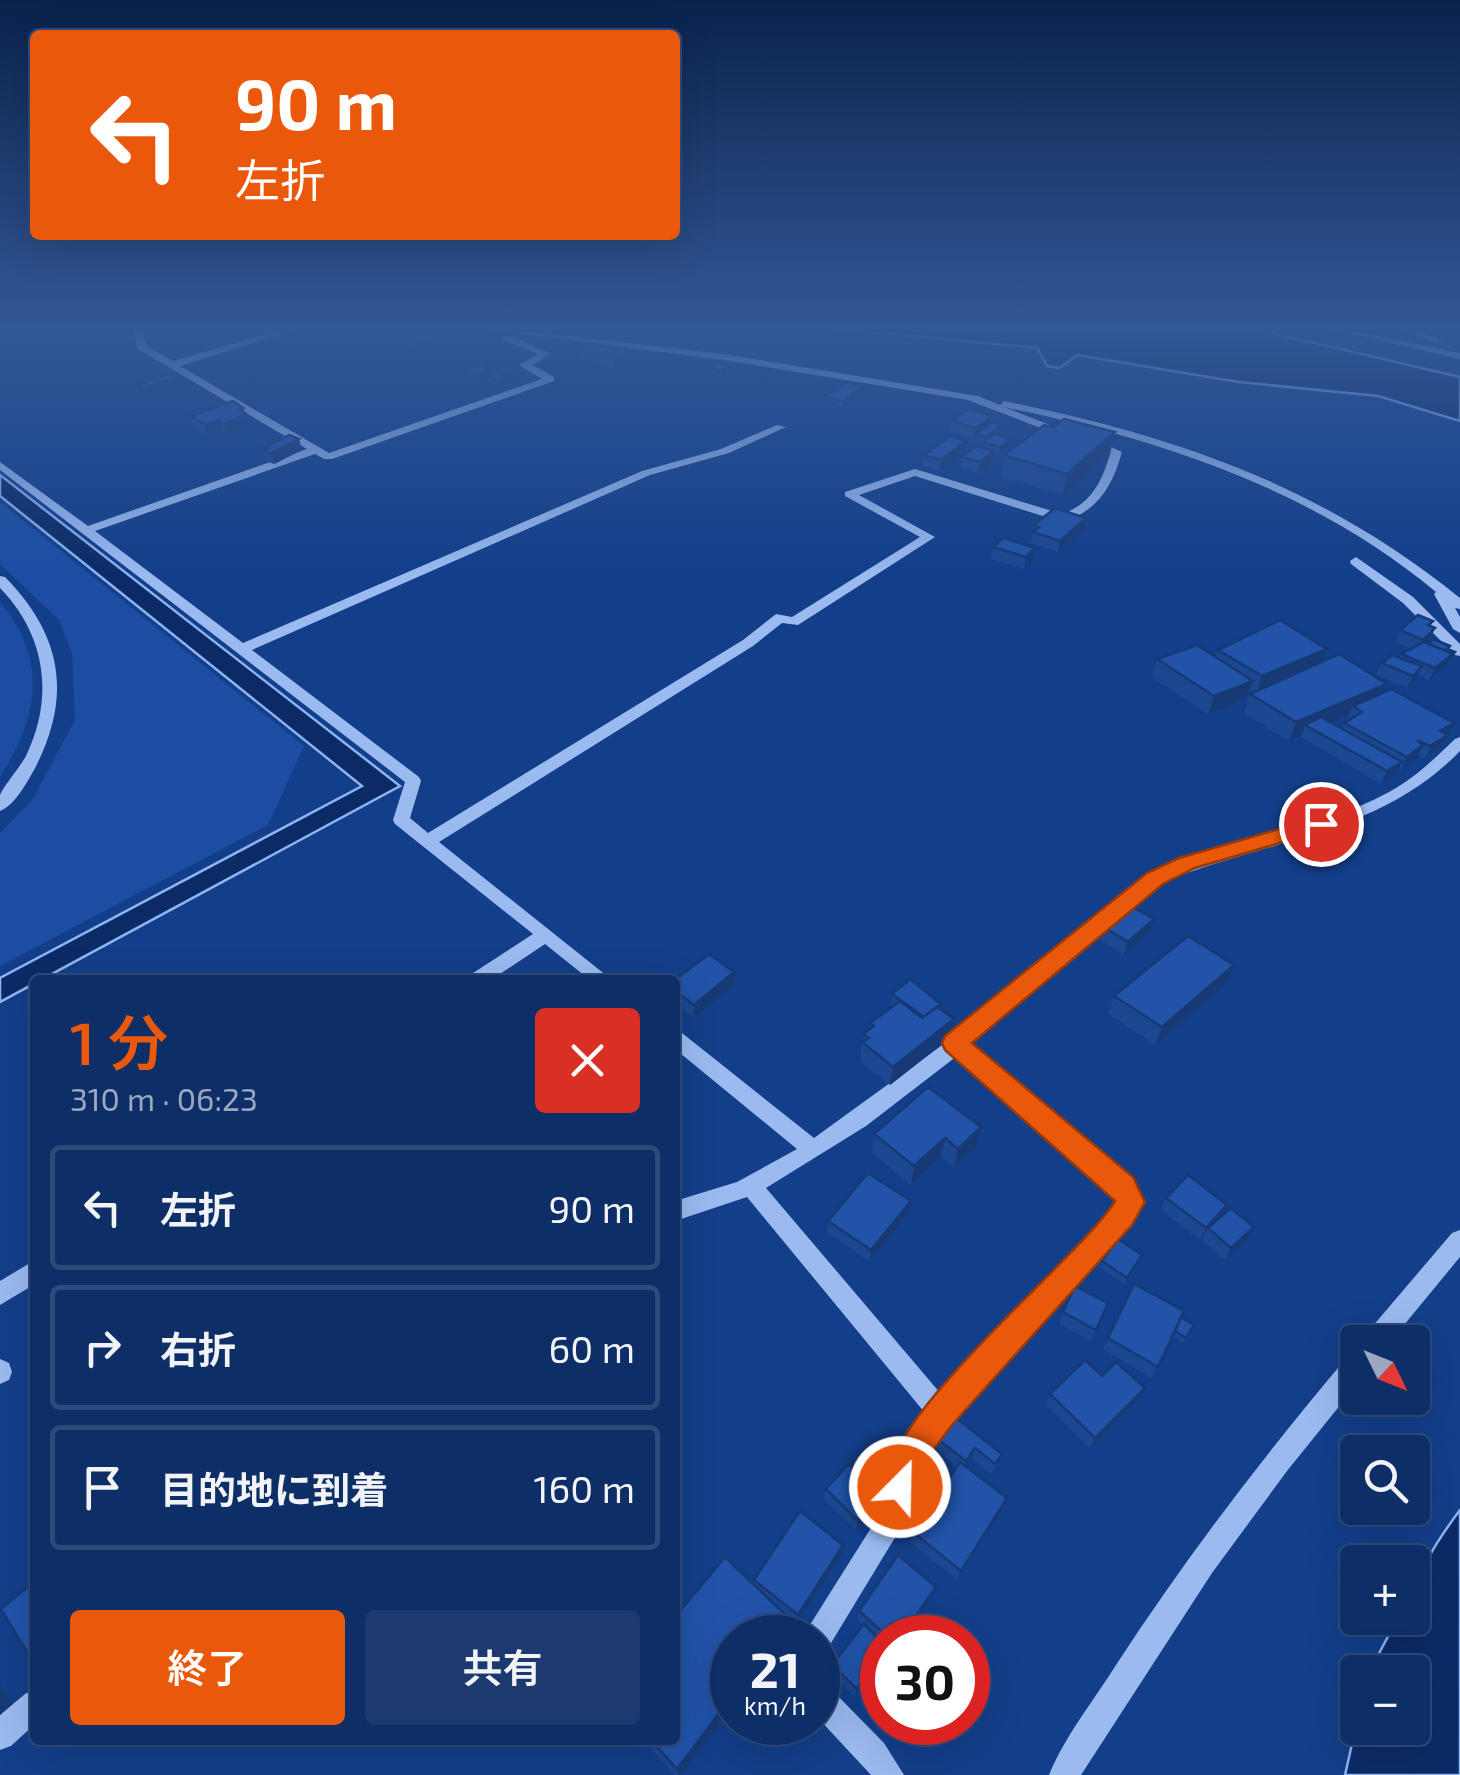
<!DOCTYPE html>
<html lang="ja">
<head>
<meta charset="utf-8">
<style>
	body { margin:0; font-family:"Exo 2","Noto Sans JP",sans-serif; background:#1c3a70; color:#f1f3f6; height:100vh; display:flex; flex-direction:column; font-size:38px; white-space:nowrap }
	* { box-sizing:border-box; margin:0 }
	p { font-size:32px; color:#9ba8c0 }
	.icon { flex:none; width:55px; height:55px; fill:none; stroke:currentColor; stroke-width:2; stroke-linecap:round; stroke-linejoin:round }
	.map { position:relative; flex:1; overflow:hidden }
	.drawer { position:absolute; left:30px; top:975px; width:650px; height:770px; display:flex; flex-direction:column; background:#0e2e67; border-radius:10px; box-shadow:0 10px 40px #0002,0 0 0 2px #2e4a7b }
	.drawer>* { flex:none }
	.hud { position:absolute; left:30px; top:30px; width:650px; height:210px; border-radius:10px; box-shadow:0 10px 40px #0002,0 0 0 2px #2e4a7b; background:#ea580c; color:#fff; overflow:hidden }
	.needle { width:65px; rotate:133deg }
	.controls { position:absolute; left:1340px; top:1325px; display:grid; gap:20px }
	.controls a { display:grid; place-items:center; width:90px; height:90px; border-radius:10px; background:#0e2e67; box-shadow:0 10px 40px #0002,0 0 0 2px #2e4a7b; font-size:50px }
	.speed { position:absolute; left:710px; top:1615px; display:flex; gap:20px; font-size:50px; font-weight:700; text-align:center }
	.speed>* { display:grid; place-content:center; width:130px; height:130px; border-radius:50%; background:#0e2e67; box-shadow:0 10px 40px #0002,0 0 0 2px #2e4a7b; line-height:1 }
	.speed small { font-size:25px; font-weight:400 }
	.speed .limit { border:15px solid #d22; background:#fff; color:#111 }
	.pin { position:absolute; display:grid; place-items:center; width:85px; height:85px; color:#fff; margin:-42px; border:5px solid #fff; border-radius:50%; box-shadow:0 2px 10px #0007 }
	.me { position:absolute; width:110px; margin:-55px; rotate:23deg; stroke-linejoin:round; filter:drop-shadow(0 0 8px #0008) }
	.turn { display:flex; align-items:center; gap:35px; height:210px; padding:0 40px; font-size:45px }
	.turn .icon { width:130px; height:130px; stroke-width:2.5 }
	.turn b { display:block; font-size:70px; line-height:85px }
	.round { display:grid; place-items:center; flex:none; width:105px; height:105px; border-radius:10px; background:#1c3a70 }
	.head { display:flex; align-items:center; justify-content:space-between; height:170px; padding:0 40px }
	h1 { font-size:60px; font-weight:600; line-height:75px; color:#ea580c }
	.action { display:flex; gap:20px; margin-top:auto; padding:20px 40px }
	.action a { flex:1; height:115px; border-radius:10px; background:#ea580c; color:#fff; font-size:40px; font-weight:600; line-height:115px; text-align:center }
	.action a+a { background:#1c3a70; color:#f1f3f6 }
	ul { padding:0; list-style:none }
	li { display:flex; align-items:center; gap:30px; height:125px; margin:0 20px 15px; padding:0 20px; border:5px solid #2e4a7b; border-radius:10px }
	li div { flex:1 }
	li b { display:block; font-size:38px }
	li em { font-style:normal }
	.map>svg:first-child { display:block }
	.green { fill:#1b4ea3 }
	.water { fill:#0c2b66; stroke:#8bb4f3; stroke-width:2.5 }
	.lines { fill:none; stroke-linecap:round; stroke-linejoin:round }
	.minor { fill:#9abaf0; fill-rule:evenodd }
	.wall { fill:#1c4791; fill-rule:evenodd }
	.shaded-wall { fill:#173a76 }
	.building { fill:#2153a9; stroke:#173a76; stroke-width:2.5 }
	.route { fill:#ea580c; stroke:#983908; stroke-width:2.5 }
</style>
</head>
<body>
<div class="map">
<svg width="1460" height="1775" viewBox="0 0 1460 1775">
	<rect width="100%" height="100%" fill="#133e89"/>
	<g class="green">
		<polygon points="0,502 304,746 268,825 0,966 0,833 33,799 75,720 72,653 59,620 0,564"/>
		<path d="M0,602C49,662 38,716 0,777Z"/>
	</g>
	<g class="water">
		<polygon points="820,327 1246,327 1460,377 1460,421 1378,396 1239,382 1077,355 1060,368 1047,366 1037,348"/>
		<polygon points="0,475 400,786 0,1002 0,978 362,786 0,496"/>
		<path d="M1460,1510V1775H1345L1357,1722L1358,1728H1412V1672H1369L1398,1618H1412C1412,1577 1436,1542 1460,1510Z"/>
	</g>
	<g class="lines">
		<g class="minor">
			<path d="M133,327H142L146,346L173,361L291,327H304L180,366L329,453L542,379L519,365L538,354L502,340V336H511L551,354L532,365L554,377V381L332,459H324L315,454L95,531L243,643L642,471L721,449L777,425L786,427L729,453L650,475L252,650L419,777L421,781L410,818L428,833L743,640L776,614L792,617L920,537L845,496V492L915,469L1062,514C1091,504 1102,482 1110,454L1085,443V439H1093L1122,452C1112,487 1098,511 1062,522L915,476L859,495L935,537L798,625L782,623L753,646L439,842L612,980H590L545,944L491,980H468L470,975L533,934L395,824L393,820L405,782L0,470V462L88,526L307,449L138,349Z"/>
			<path d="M467,327H492L724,354L978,396L1000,405L1004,401C1177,436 1321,486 1460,598V609L1455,608L1460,617V633L1453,629L1434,594L1436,592C1312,489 1160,439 1004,407L1063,430L1064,432L1059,435L968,400L724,360Z"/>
			<polygon points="1320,327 1336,327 1460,353 1460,359"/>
			<polygon points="1397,327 1409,327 1444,341 1436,343"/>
			<polygon points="1356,557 1413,597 1460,644 1460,656 1455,655 1403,603 1351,564 1350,561"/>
			<path d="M0,576L5,577C62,635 73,696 34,770C26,784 15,805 0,811C0,806 0,800 0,795C3,787 20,767 26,756C55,696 45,634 0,588Z"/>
			<path d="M1460,737V751C1379,835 1265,840 1161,883L971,1045L1130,1178L1141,1201L1130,1222L950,1422L919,1463L902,1526L828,1648L818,1652V1638H804L808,1628L881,1512L899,1448L925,1413L747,1197L675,1221V1201L737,1182L797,1149L675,1049V1030L682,1033L814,1138L945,1043L948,1038L955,1035L1149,875C1227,842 1315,832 1389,792C1415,778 1434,759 1455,739ZM957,1056L1114,1192L1119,1200L941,1394L766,1188L866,1126Z"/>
			<polygon points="1460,1230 1460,1257 1390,1342 1363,1342 1366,1334 1452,1233"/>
			<polygon points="35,1260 35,1284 0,1305 0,1281"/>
			<path d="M1358,1351V1383L1287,1471L1212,1573L1081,1775H1049C1065,1736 1094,1700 1116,1665C1187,1556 1266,1453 1349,1355Z"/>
			<polygon points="0,1359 9,1363 12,1372 9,1380 0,1384"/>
			<polygon points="818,1681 828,1686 884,1743 904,1775 871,1775 818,1718"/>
			<polygon points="35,1689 35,1724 11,1746 0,1750 0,1715 25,1694"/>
		</g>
	</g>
	<g class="wall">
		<polygon points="149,327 190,327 191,331 160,339 151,334"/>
		<polygon points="420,327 467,336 421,351 406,344 405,334 420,329"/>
		<polygon points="579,348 623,352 624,362 614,367 580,358"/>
		<polygon points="710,369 729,371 721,376 710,374"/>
		<polygon points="465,370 491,373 475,379 466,375"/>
		<polygon points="487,375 511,382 500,386 488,380"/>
		<polygon points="863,386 863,392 843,406 823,401 823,396"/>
		<polygon points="243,408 249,425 227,435 222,431 207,436 194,427 191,416"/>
		<polygon points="952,421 991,424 1001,430 996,434 1010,444 999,453 994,451 992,462 978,473 961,468 962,457 982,447 983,442 976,439 976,437 974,438 950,432"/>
		<polygon points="1053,427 1115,432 1110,454 1063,495 1001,477 1004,455"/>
		<polygon points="966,441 965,452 940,471 923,466 924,455"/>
		<polygon points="264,447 302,450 274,464 266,461 263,451 265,450"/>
		<polygon points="1034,525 1084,529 1058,552 1031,543"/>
		<polygon points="993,547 1035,548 1033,559 1024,569 991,559"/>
		<polygon points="1433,621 1430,627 1435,628 1427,643 1450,646 1448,650 1455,652 1447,666 1429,680 1418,675 1407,688 1376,675 1382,663 1399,658 1401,654 1411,649 1395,642 1400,630"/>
		<path d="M1327,649L1322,662L1383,692L1454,723L1442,747L1424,759L1418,756L1401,770L1399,768L1396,774L1381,784L1301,737V736L1289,741L1244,713L1250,694L1254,693L1250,690L1246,699L1208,714L1152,677L1157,659L1215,657L1218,650ZM1349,715L1347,718L1350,719L1344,723L1342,729L1331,723Z"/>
		<polygon points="1104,927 1150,932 1124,955 1100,940"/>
		<polygon points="675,980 734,985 694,1018 675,1004"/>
		<polygon points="1226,984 1155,1045 1108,1014 1114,996"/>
		<polygon points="892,994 940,1009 954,1019 950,1038 890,1085 860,1061 863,1034 870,1029 870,1023 891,1007"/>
		<polygon points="928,1087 977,1145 954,1167 941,1156 911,1185 872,1153 874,1134"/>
		<polygon points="1166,1198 1222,1215 1254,1227 1248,1239 1225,1260 1202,1240 1205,1234 1200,1240 1161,1210"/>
		<polygon points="909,1213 870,1262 827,1232 828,1221"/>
		<polygon points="1142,1255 1124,1284 1099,1267 1102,1261"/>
		<polygon points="1134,1284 1194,1325 1183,1343 1172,1336 1152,1378 1103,1349"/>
		<polygon points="1108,1303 1091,1341 1059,1324 1063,1312"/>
		<polygon points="1102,1376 1139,1399 1090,1449 1046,1405 1050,1394"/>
		<polygon points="951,1414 998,1464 991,1474 972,1458 966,1467 1007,1498 1003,1508 957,1580 910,1542 913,1532 957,1467 931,1446 934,1436"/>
		<polygon points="826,1489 880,1495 878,1504 856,1530 824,1499"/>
		<polygon points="842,1555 796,1624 784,1614 791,1620 789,1633 681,1775 675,1775 643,1740 675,1740 754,1585 754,1580"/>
		<polygon points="936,1587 932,1596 915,1622 916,1634 914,1638 882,1638 882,1659 854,1697 831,1673 832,1665 863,1625 857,1619 859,1611"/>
	</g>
	<g class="shaded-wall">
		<polygon points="168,327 190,327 191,331 160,339 157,330"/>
		<polygon points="466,327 467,336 421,351 420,341"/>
		<polygon points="623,352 624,362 614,367 613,357"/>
		<polygon points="729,366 729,371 721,376 721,371"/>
		<polygon points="490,368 491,373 475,379 474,374"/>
		<polygon points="510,377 511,382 500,386 499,381"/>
		<polygon points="176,378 178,383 145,393 144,388"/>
		<polygon points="863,386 863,392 843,406 844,401"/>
		<polygon points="243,408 249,425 227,435 224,424 239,409"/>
		<polygon points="992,416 990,426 976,434 974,438 976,428"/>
		<polygon points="219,421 222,431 207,436 204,425"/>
		<polygon points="1115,432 1110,454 1063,495 1067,474"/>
		<polygon points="299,439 302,450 274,464 271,453"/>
		<polygon points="1011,439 1010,444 999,453 1000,447"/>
		<polygon points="966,441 965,452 940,471 941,460"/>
		<polygon points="994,451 992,462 978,473 980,462"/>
		<polygon points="1086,518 1084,529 1058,552 1060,541"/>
		<polygon points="1035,548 1033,559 1024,569 1026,557"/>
		<polygon points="1435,628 1430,640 1418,651 1423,640"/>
		<polygon points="1327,649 1320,667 1256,694 1262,676"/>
		<polygon points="1455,652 1447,666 1429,680 1435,668"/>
		<polygon points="1422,666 1416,678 1407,688 1413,676"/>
		<polygon points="1253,681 1246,699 1208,714 1214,696"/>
		<polygon points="1387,684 1379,702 1353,706 1349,715 1314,730 1305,725 1301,736 1289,741 1296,722"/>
		<polygon points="1454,723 1442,747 1424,759 1440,731"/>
		<polygon points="1423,745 1417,758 1401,770 1407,757"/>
		<polygon points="1402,762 1396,774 1381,784 1387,771"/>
		<polygon points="1154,919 1150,932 1124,955 1128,942"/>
		<polygon points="1234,965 1226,984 1155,1045 1162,1027"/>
		<polygon points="734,972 734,985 694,1018 694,1005"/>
		<polygon points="954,1019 950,1038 890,1085 893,1067"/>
		<polygon points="981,1127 977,1145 954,1167 958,1149"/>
		<polygon points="945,1138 941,1156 911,1185 914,1166"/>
		<polygon points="911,1201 909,1213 870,1262 871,1250"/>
		<polygon points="1227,1205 1221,1217 1208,1228 1200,1240 1206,1228"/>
		<polygon points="1254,1227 1248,1239 1225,1260 1231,1248"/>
		<polygon points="1145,1388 1139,1399 1090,1449 1095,1438"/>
		<polygon points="975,1448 972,1458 962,1471 966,1461"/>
		<polygon points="880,1495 878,1504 856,1530 858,1521"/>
		<polygon points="1007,1498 1003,1508 957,1580 961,1571"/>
		<polygon points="843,1545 842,1555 796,1624 798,1615"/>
		<polygon points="936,1587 932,1596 910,1629 913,1620"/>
		<polygon points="791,1620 789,1633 786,1638 777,1638"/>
		<polygon points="882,1654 882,1659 854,1697 857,1689"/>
		<polygon points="0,1686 12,1704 0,1715"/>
		<polygon points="732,1696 732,1708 681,1775 678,1775 677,1769"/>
	</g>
	<g class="building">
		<polygon points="429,327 464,327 420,341 405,334"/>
		<polygon points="589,343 623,352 613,357 579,348"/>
		<polygon points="718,363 729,366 721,371 710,369"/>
		<polygon points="481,364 490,368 474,374 465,370"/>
		<polygon points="498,372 510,377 499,381 487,375"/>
		<polygon points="170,374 176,378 144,388 137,385"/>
		<polygon points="848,383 863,386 844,401 823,396"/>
		<polygon points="233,401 243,408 239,409 246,414 224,424 219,421 204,425 191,416"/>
		<polygon points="968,409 992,416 976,428 952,421"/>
		<polygon points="1064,419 1115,432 1067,474 1004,455 1044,425 1053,427"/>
		<polygon points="992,422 1002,425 986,437 976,434"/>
		<polygon points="994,434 1011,439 1000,447 983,442"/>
		<polygon points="289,435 299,439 271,453 263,451 269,448 264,447"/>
		<polygon points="950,436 966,441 941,460 924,455"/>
		<polygon points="977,446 994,451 980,462 962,457"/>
		<polygon points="1055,508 1086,518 1060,541 1033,532 1039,527 1034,525"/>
		<polygon points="1003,538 1035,548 1026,557 993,547"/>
		<polygon points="1418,615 1433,621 1428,625 1435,628 1423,640 1400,630"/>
		<polygon points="1280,620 1327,649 1262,676 1218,650"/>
		<polygon points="1433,639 1450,646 1447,649 1455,652 1453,654 1428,644"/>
		<polygon points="1424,642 1453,654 1435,668 1401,654"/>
		<polygon points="1197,645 1253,681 1214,696 1157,659"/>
		<polygon points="1339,654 1387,684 1296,722 1250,694"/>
		<polygon points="1392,655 1422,666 1413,676 1382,663"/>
		<polygon points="1391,689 1454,723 1440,731 1448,735 1430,746 1417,740 1423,745 1407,757 1344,723 1362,712 1353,706"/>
		<polygon points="1321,717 1402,762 1387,771 1305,725"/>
		<polygon points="1129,905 1154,919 1128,942 1104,927"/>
		<polygon points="1188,936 1234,965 1162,1027 1114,996"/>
		<polygon points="709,954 734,972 694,1005 675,991 675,980"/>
		<polygon points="910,979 941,1004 924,1017 892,994"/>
		<polygon points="900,1001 922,1018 937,1007 954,1019 893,1067 862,1042 869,1038 863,1034 874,1026 870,1023"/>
		<polygon points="928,1087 981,1127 958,1149 945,1138 914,1166 874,1134"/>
		<polygon points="868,1173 911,1201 871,1250 828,1221"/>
		<polygon points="1188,1175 1227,1205 1206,1228 1166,1198"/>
		<polygon points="1231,1208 1254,1227 1231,1248 1208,1228"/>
		<polygon points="1118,1239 1142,1255 1127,1278 1102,1261"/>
		<polygon points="1134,1284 1184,1311 1158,1367 1108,1338"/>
		<polygon points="1075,1286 1108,1303 1096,1330 1063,1312"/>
		<polygon points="1181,1317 1194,1325 1186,1338 1175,1331"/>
		<polygon points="1085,1360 1102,1376 1116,1362 1145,1388 1095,1438 1050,1394"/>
		<polygon points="951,1414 1002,1454 995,1464 975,1448 966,1461 934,1436"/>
		<polygon points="960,1462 1007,1498 961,1571 913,1532"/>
		<polygon points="849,1464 880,1495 858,1521 826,1489"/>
		<polygon points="800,1511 843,1545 798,1615 754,1580"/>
		<polygon points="898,1555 936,1587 913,1620 919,1625 911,1638 889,1638 859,1611"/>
		<polygon points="725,1557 791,1620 777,1638 732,1638 732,1696 677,1769 651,1740 675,1740 675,1617"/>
		<polygon points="35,1581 35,1653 30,1657 1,1609"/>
		<polygon points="864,1624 882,1642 882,1654 857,1689 832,1665"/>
	</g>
	<linearGradient id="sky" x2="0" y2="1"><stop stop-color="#0a224b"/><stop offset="0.57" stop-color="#335897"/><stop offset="1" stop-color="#335897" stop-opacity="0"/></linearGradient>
	<rect width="1460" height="575" fill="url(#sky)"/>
	<path class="route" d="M1321,817L1332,824L1328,829L1195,868L1163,884L972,1043L1133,1177L1145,1202L1132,1225L952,1425L923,1464L912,1499L900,1504L888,1499C861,1432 1078,1261 1115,1201L945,1050L942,1043L945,1036L1147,873L1179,858Z"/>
</svg>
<div class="controls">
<a><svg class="needle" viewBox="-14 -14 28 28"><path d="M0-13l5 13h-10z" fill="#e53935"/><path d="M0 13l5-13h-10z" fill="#9ba8c0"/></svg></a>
<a><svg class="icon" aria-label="search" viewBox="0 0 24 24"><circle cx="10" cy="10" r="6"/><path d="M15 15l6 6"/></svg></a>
<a>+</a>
<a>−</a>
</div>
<div class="speed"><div>21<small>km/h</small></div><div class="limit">30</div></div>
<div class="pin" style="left:1321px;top:824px;background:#d93025"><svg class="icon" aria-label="arrive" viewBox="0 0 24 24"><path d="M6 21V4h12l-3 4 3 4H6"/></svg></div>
<svg class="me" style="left:900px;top:1487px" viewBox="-20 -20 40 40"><circle r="17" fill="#ea580c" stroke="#fff" stroke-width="3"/><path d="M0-11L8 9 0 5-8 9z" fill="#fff"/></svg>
<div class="hud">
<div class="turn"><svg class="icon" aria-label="left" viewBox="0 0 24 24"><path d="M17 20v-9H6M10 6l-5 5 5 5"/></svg><div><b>90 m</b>左折</div></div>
</div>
<section class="drawer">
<div class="head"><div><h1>1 分</h1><p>310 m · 06:23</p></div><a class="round" style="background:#d93025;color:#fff"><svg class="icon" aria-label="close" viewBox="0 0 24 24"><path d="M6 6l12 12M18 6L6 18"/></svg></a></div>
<ul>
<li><svg class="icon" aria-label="left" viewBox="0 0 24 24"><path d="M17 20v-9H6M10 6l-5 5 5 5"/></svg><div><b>左折</b></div><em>90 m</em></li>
<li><svg class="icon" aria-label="right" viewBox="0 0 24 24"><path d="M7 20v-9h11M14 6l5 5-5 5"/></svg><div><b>右折</b></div><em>60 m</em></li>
<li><svg class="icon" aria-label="arrive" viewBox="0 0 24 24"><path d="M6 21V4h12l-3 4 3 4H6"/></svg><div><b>目的地に到着</b></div><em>160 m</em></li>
</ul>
<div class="action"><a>終了</a><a>共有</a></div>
</section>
</div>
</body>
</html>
